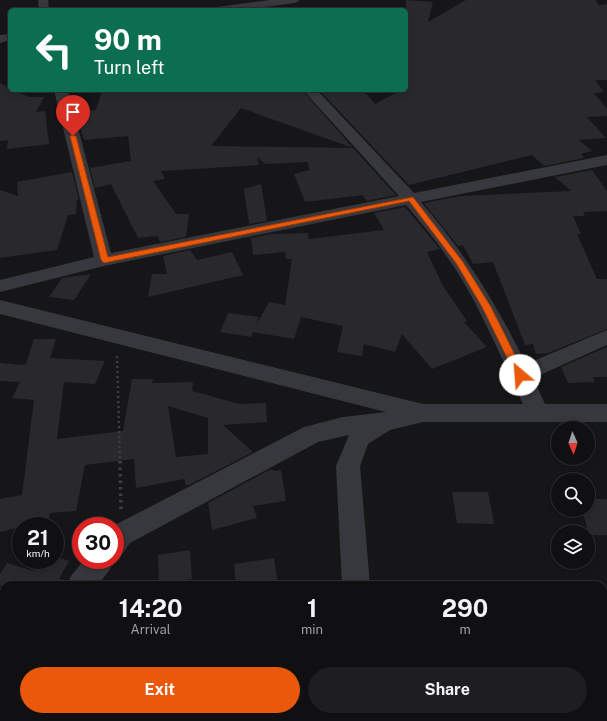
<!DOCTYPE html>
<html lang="en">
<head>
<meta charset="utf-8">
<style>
	body { margin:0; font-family:"Public Sans",sans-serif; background:#1e1e20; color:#f1f3f6; height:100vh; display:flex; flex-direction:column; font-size:15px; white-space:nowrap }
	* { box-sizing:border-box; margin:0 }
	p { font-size:13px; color:#9c9d9f }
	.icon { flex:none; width:22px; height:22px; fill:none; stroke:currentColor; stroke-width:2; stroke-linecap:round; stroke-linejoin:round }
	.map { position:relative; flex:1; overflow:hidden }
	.side { position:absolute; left:0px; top:581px; width:607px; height:140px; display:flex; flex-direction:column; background:#101012; border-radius:12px 12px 0 0; box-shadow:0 2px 6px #0003,0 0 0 1px #303032 }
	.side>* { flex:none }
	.banner { position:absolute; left:8px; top:8px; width:400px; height:84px; border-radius:6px; box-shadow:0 2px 6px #0003,0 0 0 1px #303032; background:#0b6e4f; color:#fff; overflow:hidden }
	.needle { width:26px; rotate:177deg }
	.buttons { position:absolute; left:551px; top:421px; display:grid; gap:8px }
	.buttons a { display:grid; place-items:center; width:44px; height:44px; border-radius:50%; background:#101012; box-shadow:0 2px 6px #0003,0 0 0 1px #303032; font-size:20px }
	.speed { position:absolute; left:12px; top:517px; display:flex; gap:8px; font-size:20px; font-weight:700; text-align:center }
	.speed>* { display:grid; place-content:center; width:52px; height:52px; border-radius:50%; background:#101012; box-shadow:0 2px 6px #0003,0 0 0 1px #303032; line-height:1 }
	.speed small { font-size:10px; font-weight:400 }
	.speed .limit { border:6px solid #d22; background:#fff; color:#111 }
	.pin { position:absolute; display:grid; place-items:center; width:34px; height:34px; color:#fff; margin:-41px -17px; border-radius:50% 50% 50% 0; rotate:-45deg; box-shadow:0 0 4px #0007 }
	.pin .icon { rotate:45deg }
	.me { position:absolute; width:44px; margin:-22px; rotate:333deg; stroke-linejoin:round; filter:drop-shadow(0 0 3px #0008) }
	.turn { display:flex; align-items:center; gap:14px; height:84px; padding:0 20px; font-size:18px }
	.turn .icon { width:52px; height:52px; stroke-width:2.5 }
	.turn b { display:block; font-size:28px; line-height:34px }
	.eta { display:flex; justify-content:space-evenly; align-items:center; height:68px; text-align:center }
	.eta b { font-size:24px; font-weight:700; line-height:28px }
	.cta { display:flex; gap:8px; margin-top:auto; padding:8px 20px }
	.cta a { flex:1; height:46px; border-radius:24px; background:#ea580c; color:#fff; font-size:16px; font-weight:700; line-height:46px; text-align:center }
	.cta a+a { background:#1e1e20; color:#f1f3f6 }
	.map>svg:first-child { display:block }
	.building { fill:#29292c; fill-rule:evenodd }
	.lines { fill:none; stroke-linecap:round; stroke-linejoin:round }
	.path-far1 { stroke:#3d3f44; stroke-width:2.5; stroke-dasharray:2 3; stroke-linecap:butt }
	.path { stroke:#3d3f44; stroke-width:3.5; stroke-dasharray:2.5 4; stroke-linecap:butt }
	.street { fill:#37383d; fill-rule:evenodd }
	.route { fill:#ea580c; stroke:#983908 }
</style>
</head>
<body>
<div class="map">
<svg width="607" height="721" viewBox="0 0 607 721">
	<rect width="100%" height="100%" fill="#161618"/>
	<g class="building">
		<polygon points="406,0 433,2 428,22 466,0 596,0 598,5 607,4 607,80 595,80 604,92 594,93 607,109 607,116 587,117 606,138 579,140 592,151 581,154 584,158 544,166 532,155 409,185 319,90 363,90 375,104 401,90 406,90"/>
		<polygon points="0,83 10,88 10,90 14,90 29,97 44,97 36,112 45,111 49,144 7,149 8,140 0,141"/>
		<polygon points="102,90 121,90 121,91 302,90 353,148 241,108 211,146 353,148 396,195 366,201 363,195 305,202 294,174 309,170 308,162 265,164 257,157 259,165 161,171 165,179 153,181 176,214 189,214 186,237 160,242 158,236 138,238 111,184 95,188 90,168 131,161 128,136 84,140 75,111 96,110"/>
		<polygon points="592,170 607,191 607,211 583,212 585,216 573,216 581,234 577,234 597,279 607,279 607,329 548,353 536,354 533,344 525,345 493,262 473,264 463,245 458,246 424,203 460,196 571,191 555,177"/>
		<polygon points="72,172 79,200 77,200 76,214 68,215 57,250 0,258 0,190 18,196 17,182"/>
		<polygon points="261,184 267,221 249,224 244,189"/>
		<polygon points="405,207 440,249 427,252 443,286 467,321 464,322 487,347 432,369 402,334 395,352 364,344 362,356 337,352 343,326 301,317 294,339 253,332 251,337 220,332 228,313 259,317 255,327 269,302 285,305 292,259 286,259 285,252 253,255 251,238 271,234 308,233 309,239 384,230 374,213"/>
		<polygon points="190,250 197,260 232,252 243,275 148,297 152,274 167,274 163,256"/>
		<polygon points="91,274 74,300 49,297 62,278"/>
		<path d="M34,339H56L50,358L105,361L95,384L64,382L57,439L123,431L132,379H153L152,383L193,382L192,391L240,404L266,403L267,422L223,425L253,452L189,485H185V479L136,488L134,459L85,465L76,511L50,513L47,522L21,526V527L0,532V499L22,495L34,400L12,398L20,382L0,381V363L21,365L26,364ZM168,406L208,418V454L176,457Z"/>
		<polygon points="607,347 607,377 593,377 595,382 568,383 561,367"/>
		<polygon points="271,469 274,471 281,470 286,501 253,506 257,518 212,530 208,503"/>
		<polygon points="452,492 488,492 494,524 457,523"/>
		<polygon points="588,499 607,499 607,535 589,535 582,510 588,510"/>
		<polygon points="190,550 192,579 159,585 158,555"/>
		<polygon points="55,556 69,561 59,579 65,580 65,585 0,585 0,574 7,563 34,571 41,560 55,560"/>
		<polygon points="274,558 278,585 236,585 234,564"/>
	</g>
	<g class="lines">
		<polyline class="path-far1" points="117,356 120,462"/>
		<polyline class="path" points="120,461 121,509"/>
		<g class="street">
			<polygon points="38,0 48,0 49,10 39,10"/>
			<polygon points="270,0 300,0 295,3 242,10 212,10 217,7"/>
			<polygon points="10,34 10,40 0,43 0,35"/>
			<path d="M54,90H68L111,253L399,196L303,90H317L414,193L607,155V165L421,202C465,253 496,303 526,364L607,330V345L533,378L545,404H607V422H423L390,430L368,444L360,466L370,585H342L336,466L349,435L318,442L130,543L124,552L115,555V526H113L304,427L343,417L386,412L0,314V300L423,404H523C503,362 485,318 461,278C445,252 426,228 406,205L104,266L0,292V280L94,257Z"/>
			<polygon points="84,560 114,560 110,569 98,585 67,585 71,576"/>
			<polygon points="4,630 4,660 0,662 0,632"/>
			<polygon points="4,673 4,708 0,709 0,674"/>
			<rect x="348" y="717" width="32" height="4"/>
		</g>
	</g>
	<polygon class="route" points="71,135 76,136 108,257 413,197 463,262 491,307 525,375 520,379 517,378 482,307 456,263 409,201 104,263 101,260 70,136"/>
</svg>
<div class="buttons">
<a><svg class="needle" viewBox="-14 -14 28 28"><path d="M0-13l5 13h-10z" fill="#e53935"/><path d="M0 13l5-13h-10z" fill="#9c9d9f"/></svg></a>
<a><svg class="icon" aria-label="search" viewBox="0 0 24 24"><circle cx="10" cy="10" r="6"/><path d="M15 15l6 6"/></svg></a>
<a><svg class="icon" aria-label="layers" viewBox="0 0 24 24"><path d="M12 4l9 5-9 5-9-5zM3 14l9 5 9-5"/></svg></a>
</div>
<div class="speed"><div>21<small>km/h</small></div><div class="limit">30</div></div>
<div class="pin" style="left:73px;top:136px;background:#d93025"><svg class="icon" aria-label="arrive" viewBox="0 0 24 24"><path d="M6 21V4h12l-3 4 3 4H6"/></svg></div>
<svg class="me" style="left:520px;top:375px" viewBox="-20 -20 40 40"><circle r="19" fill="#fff"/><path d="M0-13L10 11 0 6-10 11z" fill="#ea580c"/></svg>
<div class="banner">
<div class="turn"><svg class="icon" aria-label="left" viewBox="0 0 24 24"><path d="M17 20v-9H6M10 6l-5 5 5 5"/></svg><div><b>90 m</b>Turn left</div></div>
</div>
<section class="side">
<div class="eta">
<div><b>14:20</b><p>Arrival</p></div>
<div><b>1</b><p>min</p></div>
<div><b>290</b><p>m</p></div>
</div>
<div class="cta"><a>Exit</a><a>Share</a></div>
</section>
</div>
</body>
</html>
